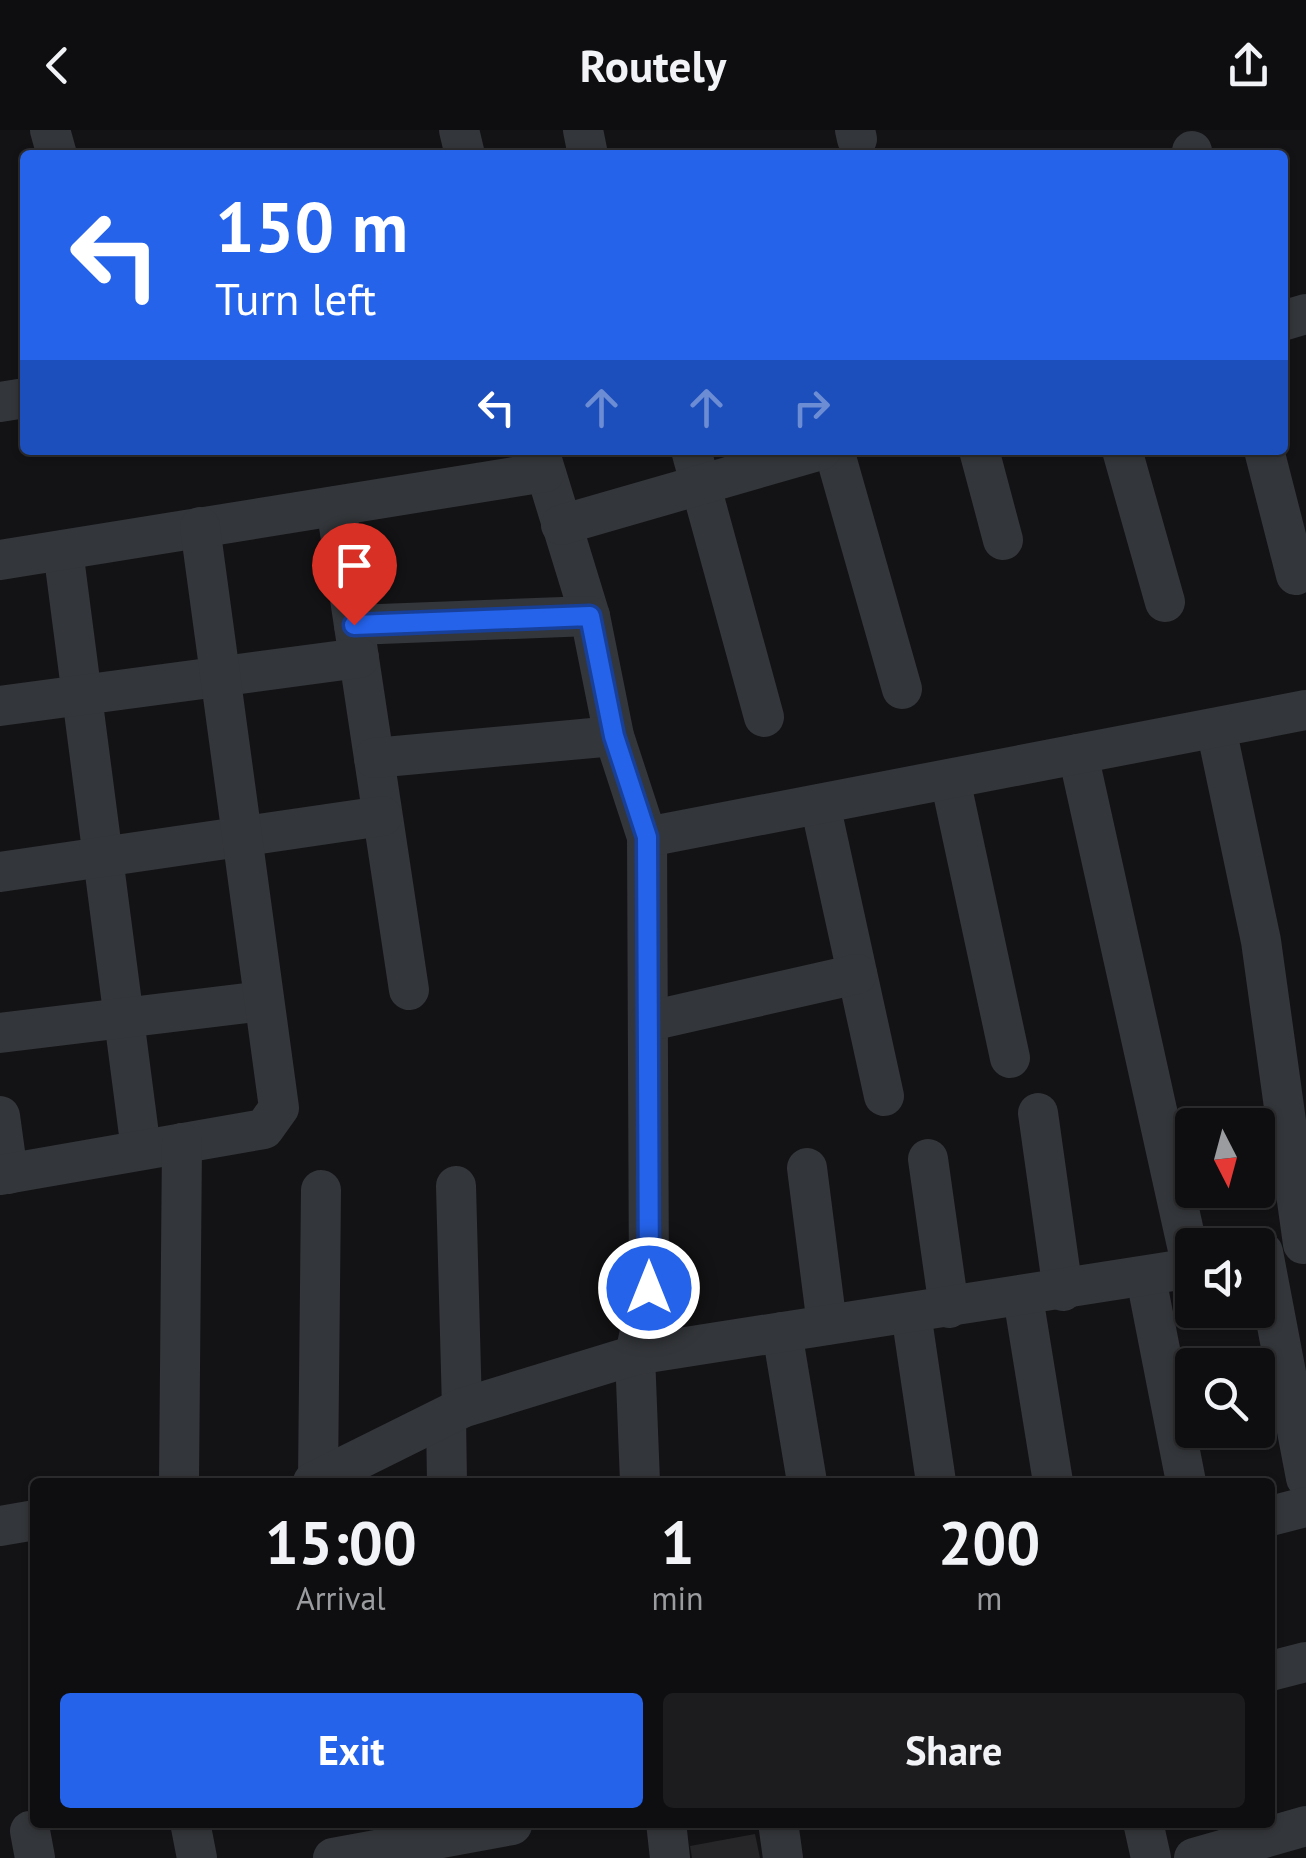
<!DOCTYPE html>
<html lang="en">
<head>
<meta charset="utf-8">
<style>
	body { margin:0; font-family:"PT Sans",sans-serif; background:#1c1c1e; color:#f1f3f6; height:100vh; display:flex; flex-direction:column; font-size:38px; white-space:nowrap }
	* { box-sizing:border-box; margin:0 }
	p { font-size:32px; color:#9b9c9f }
	.icon { flex:none; width:55px; height:55px; fill:none; stroke:currentColor; stroke-width:2; stroke-linecap:round; stroke-linejoin:round }
	.map { position:relative; flex:1; overflow:hidden }
	.sheet { position:absolute; left:30px; top:1348px; width:1245px; height:350px; display:flex; flex-direction:column; background:#0e0e10; border-radius:10px; box-shadow:0 2px 8px #0004,0 0 0 2px #2e2e30 }
	.sheet>* { flex:none }
	.hud { position:absolute; left:20px; top:20px; width:1268px; height:305px; border-radius:10px; box-shadow:0 2px 8px #0004,0 0 0 2px #2e2e30; background:#2563eb; color:#fff; overflow:hidden }
	.needle { width:65px; rotate:174deg }
	.controls { position:absolute; left:1175px; top:978px; display:grid; gap:20px }
	.controls a { display:grid; place-items:center; width:100px; height:100px; border-radius:10px; background:#0e0e10; box-shadow:0 2px 8px #0004,0 0 0 2px #2e2e30; font-size:50px }
	.pin { position:absolute; display:grid; place-items:center; width:85px; height:85px; color:#fff; margin:-102px -42px; border-radius:50% 50% 50% 0; rotate:-45deg; box-shadow:0 0 10px #0007 }
	.pin .icon { rotate:45deg }
	.me { position:absolute; width:110px; margin:-55px; rotate:0deg; stroke-linejoin:round; filter:drop-shadow(0 0 8px #0008) }
	.turn { display:flex; align-items:center; gap:35px; height:210px; padding:0 30px; font-size:45px }
	.turn .icon { width:130px; height:130px; stroke-width:2.5 }
	.turn b { display:block; font-size:70px; line-height:85px }
	.lanes { display:flex; align-items:center; height:95px; padding:0 30px; background:#0003; justify-content:center; gap:50px; direction:ltr }
	.lanes .off { opacity:.35 }
	.eta { display:flex; justify-content:space-evenly; align-items:center; height:170px; text-align:center }
	.eta b { font-size:60px; font-weight:700; line-height:70px }
	.button { display:flex; gap:20px; margin-top:auto; padding:20px 30px }
	.button a { flex:1; height:115px; border-radius:10px; background:#2563eb; color:#fff; font-size:40px; font-weight:700; line-height:115px; text-align:center }
	.button a+a { background:#1c1c1e; color:#f1f3f6 }
	header { display:flex; justify-content:space-between; align-items:center; height:130px; padding:0 30px; background:#0e0e10; font-size:45px; font-weight:700 }
	.map>svg:first-child { display:block }
	.building { fill:#262629 }
	.lines { fill:none; stroke-linecap:round; stroke-linejoin:round }
	.minor { stroke:#33363a; stroke-width:40 }
	.route-casing { stroke:#184099; stroke-width:25 }
	.route { stroke:#2563eb; stroke-width:18 }
</style>
</head>
<body>
<header><svg class="icon" aria-label="back" viewBox="0 0 24 24"><path d="M15 5l-7 7 7 7"/></svg>Routely<svg class="icon" aria-label="share" viewBox="0 0 24 24"><path d="M12 15V3M7 8l5-5 5 5M5 13v7h14v-7"/></svg></header>
<div class="map">
<svg width="1306" height="1728" viewBox="0 0 1306 1728">
	<rect width="100%" height="100%" fill="#131315"/>
	<polygon class="building" points="755,1704 760,1728 692,1728 690,1716"/>
	<g class="lines">
		<g class="minor">
			<polyline points="50,0 57,25"/>
			<polyline points="459,0 465,25"/>
			<polyline points="583,0 588,25"/>
			<polyline points="855,0 857,9"/>
			<polyline points="1192,21 1193,25"/>
			<polyline points="1282,191 1306,184"/>
			<polyline points="0,272 25,268"/>
			<polyline points="539,320 590,486 614,606 647,707 649,1158 635,1225 640,1352"/>
			<polyline points="691,320 764,587"/>
			<polyline points="834,320 902,559"/>
			<polyline points="979,320 1003,410"/>
			<polyline points="1122,320 1165,472"/>
			<polyline points="1264,320 1296,445"/>
			<polyline points="336,376 409,860"/>
			<polyline points="561,395 821,320"/>
			<polyline points="63,420 141,1020"/>
			<polyline points="0,430 545,342"/>
			<polyline points="354,495 590,486"/>
			<polyline points="0,576 359,528"/>
			<polyline points="1216,598 1261,811 1303,1114"/>
			<polyline points="1078,624 1192,1138"/>
			<polyline points="374,628 614,606"/>
			<polyline points="950,649 1010,928"/>
			<polyline points="820,674 884,966"/>
			<polyline points="647,707 1306,580"/>
			<polyline points="0,742 382,686"/>
			<polyline points="650,891 857,844"/>
			<polyline points="0,903 264,871"/>
			<polyline points="1038,983 1063,1161"/>
			<polyline points="0,986 8,1044"/>
			<polyline points="928,1029 949,1178"/>
			<polyline points="807,1038 827,1195"/>
			<polyline points="0,1045 264,999 279,978 200,397"/>
			<polyline points="456,1056 462,1278"/>
			<polyline points="1263,1122 1306,1348"/>
			<polyline points="1146,1148 1186,1352"/>
			<polyline points="1023,1167 1053,1352"/>
			<polyline points="911,1183 936,1352"/>
			<polyline points="782,1202 807,1352"/>
			<polyline points="446,1287 447,1352"/>
			<polyline points="318,1350 321,1060"/>
			<polyline points="179,1352 182,1013"/>
			<polyline points="313,1352 462,1278 635,1225 1192,1138"/>
			<polyline points="1270,1386 1306,1377"/>
			<polyline points="0,1396 35,1390"/>
			<polyline points="1270,1541 1306,1532"/>
			<polyline points="190,1692 197,1728"/>
			<polyline points="666,1692 670,1728"/>
			<polyline points="778,1692 783,1728"/>
			<polyline points="1143,1692 1151,1728"/>
			<polyline points="30,1701 35,1728"/>
			<polyline points="333,1728 512,1695"/>
			<polyline points="1194,1728 1306,1696"/>
		</g>
	</g>
	<g class="lines">
		<defs>
			<polyline id="route" points="354,495 590,486 614,606 647,707 649,1158"/>
		</defs>
		<use href="#route" class="route-casing"/>
		<use href="#route" class="route"/>
	</g>
</svg>
<div class="controls">
<a><svg class="needle" viewBox="-14 -14 28 28"><path d="M0-13l5 13h-10z" fill="#e53935"/><path d="M0 13l5-13h-10z" fill="#9b9c9f"/></svg></a>
<a><svg class="icon" aria-label="sound" viewBox="0 0 24 24"><path d="M4 9h4l5-4v14l-5-4H4zM17 9q2 3 0 6"/></svg></a>
<a><svg class="icon" aria-label="search" viewBox="0 0 24 24"><circle cx="10" cy="10" r="6"/><path d="M15 15l6 6"/></svg></a>
</div>
<div class="pin" style="left:354px;top:495px;background:#d93025"><svg class="icon" aria-label="arrive" viewBox="0 0 24 24"><path d="M6 21V4h12l-3 4 3 4H6"/></svg></div>
<svg class="me" style="left:649px;top:1158px" viewBox="-20 -20 40 40"><circle r="17" fill="#2563eb" stroke="#fff" stroke-width="3"/><path d="M0-11L8 9 0 5-8 9z" fill="#fff"/></svg>
<div class="hud">
<div class="turn"><svg class="icon" aria-label="left" viewBox="0 0 24 24"><path d="M17 20v-9H6M10 6l-5 5 5 5"/></svg><div><b>150 m</b>Turn left</div></div>
<div class="lanes"><svg class="icon" aria-label="left" viewBox="0 0 24 24"><path d="M17 20v-9H6M10 6l-5 5 5 5"/></svg><svg class="icon off" aria-label="ahead" viewBox="0 0 24 24"><path d="M12 20V5M6 11l6-6 6 6"/></svg><svg class="icon off" aria-label="ahead" viewBox="0 0 24 24"><path d="M12 20V5M6 11l6-6 6 6"/></svg><svg class="icon off" aria-label="right" viewBox="0 0 24 24"><path d="M7 20v-9h11M14 6l5 5-5 5"/></svg></div>
</div>
<section class="sheet">
<div class="eta">
<div><b>15:00</b><p>Arrival</p></div>
<div><b>1</b><p>min</p></div>
<div><b>200</b><p>m</p></div>
</div>
<div class="button"><a>Exit</a><a>Share</a></div>
</section>
</div>
</body>
</html>
